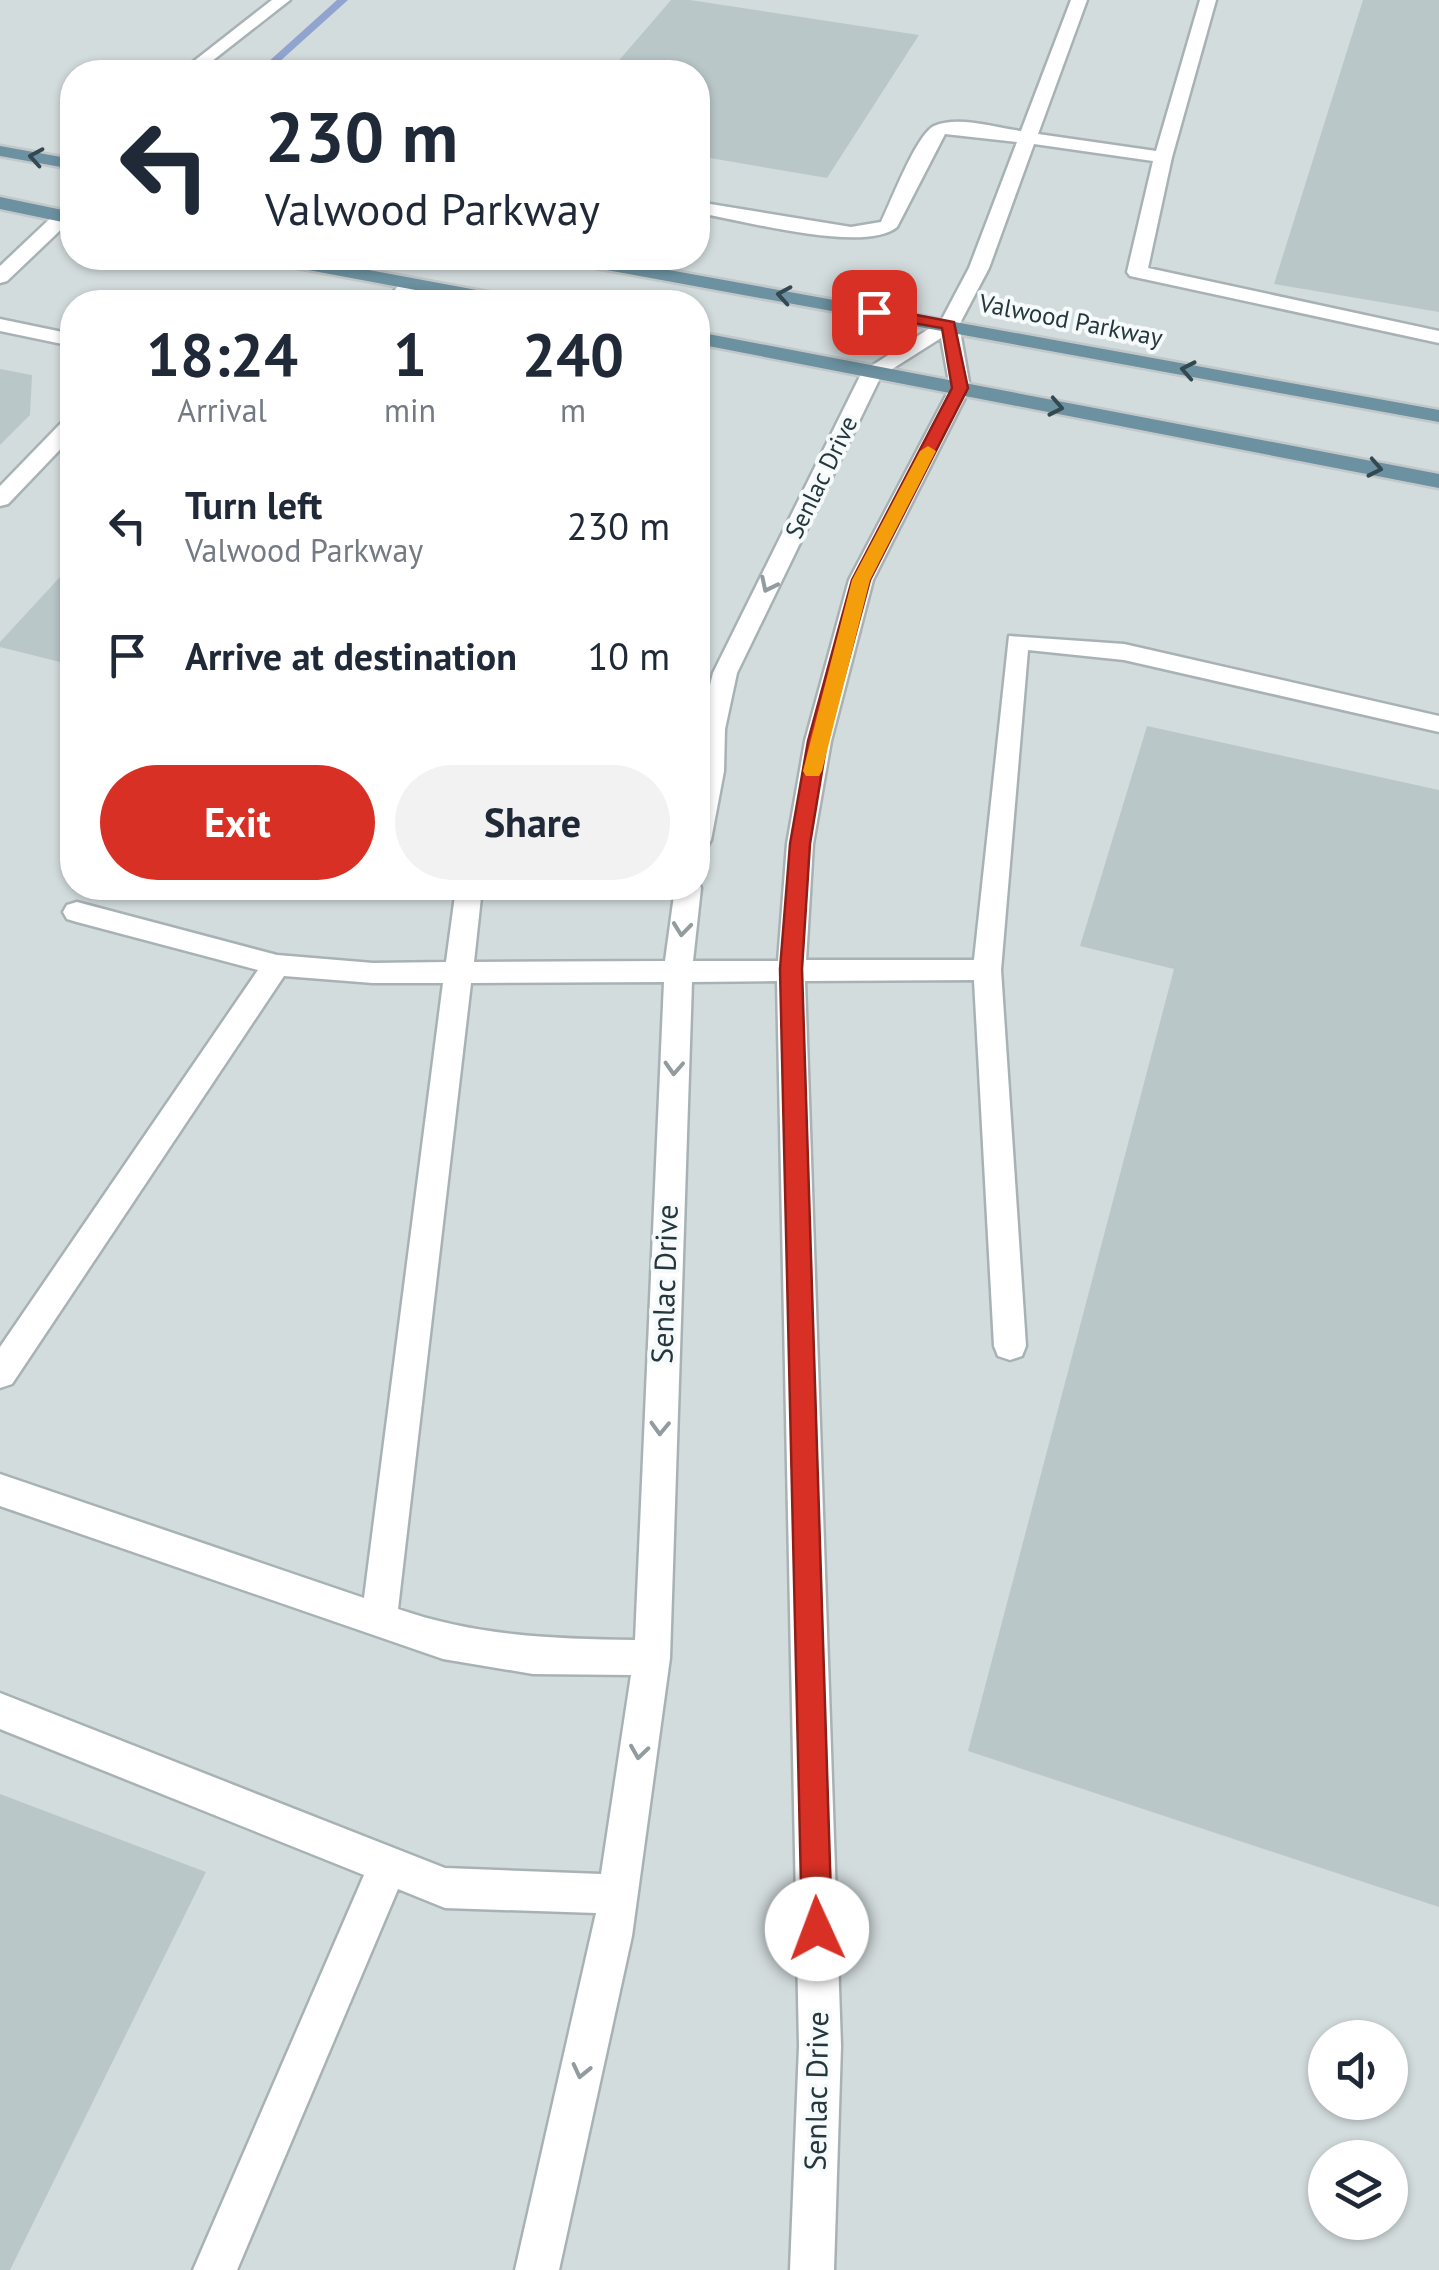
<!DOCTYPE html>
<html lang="en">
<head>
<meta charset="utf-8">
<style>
	body { margin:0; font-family:"PT Sans",sans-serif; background:#f2f2f3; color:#1f2937; height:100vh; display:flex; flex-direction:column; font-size:38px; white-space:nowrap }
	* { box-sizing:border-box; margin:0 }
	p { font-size:32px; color:#747a83 }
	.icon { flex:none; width:55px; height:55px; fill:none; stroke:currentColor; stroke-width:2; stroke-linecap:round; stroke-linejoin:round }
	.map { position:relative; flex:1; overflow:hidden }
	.details { position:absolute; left:60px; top:290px; width:650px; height:610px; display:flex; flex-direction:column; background:#fff; border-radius:40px; box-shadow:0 2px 8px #0004 }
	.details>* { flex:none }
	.hud { position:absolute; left:60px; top:60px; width:650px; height:210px; border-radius:40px; box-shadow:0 2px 8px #0004; background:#fff; color:#1f2937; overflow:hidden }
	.controls { position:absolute; left:1308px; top:2020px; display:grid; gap:20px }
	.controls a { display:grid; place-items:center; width:100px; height:100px; border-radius:50%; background:#fff; box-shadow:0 2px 8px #0004; font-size:50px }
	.pin { position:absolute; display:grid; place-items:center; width:85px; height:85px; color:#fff; margin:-42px; border-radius:20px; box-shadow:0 5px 15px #0006 }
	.me { position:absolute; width:110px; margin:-55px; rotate:358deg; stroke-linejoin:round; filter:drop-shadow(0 0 8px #0008) }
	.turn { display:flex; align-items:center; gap:35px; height:210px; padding:0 40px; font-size:45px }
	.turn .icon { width:130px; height:130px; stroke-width:2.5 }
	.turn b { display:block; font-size:70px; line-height:85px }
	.eta { display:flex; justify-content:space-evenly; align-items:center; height:170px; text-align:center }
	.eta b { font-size:60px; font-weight:700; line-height:70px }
	.button { display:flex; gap:20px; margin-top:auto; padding:20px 40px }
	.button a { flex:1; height:115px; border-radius:60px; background:#d93025; color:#fff; font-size:40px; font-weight:700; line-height:115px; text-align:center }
	.button a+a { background:#f2f2f3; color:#1f2937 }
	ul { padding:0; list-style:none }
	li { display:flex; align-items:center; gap:30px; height:130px; padding:0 40px }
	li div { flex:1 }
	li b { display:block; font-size:38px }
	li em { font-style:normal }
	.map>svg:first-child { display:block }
	.built { fill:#d3dcdd; fill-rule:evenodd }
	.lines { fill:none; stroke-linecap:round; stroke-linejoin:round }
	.stream { fill:#91a3cf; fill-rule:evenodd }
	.building { fill:#bac7c8 }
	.minor-casing { stroke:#a8b2b5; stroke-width:5 }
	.major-casing { stroke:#c2c7c9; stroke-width:5 }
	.minor { fill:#fff; fill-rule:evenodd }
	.major { fill:#6c91a0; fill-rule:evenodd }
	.oneway { stroke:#334952 }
	.oneway2 { stroke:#929b9e }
	.route { fill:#d93025; stroke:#8d1f18; stroke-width:2.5 }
	.slow { fill:#f59e0b }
	.labels { text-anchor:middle; stroke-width:8; stroke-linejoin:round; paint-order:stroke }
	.far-street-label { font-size:25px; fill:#25373e; stroke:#f6fafa }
	.street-label { font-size:30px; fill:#25373e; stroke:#f6fafa }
</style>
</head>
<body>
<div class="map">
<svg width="1439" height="2270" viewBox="0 0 1439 2270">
	<rect width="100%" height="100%" fill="#e5eced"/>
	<path class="built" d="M0,0H1439V2270H0ZM72,72H698V258H72ZM72,302H698V888H72ZM1325,2038H1390V2102H1325ZM1325,2158H1390V2222H1325Z"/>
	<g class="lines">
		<polygon class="stream" points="337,0 348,0 268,72 257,72"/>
	</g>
	<g class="building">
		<polygon points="671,0 690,0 919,35 827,178 698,156 698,72 609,72"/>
		<polygon points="1363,0 1439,0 1439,312 1274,284"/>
		<polygon points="0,369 32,375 30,415 0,445"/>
		<polygon points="72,564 72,665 0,647 0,642"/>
		<polygon points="1147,726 1439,790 1439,1907 968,1751 1174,969 1080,946"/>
		<polygon points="0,1794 206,1872 10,2270 0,2270"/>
	</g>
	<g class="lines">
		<defs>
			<g id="minor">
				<polygon points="272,0 290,0 198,72 180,72"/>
				<path d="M1071,0H1087L1038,134L1156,151L1200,0H1216L1172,157L1148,268L1439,331V343L1130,276L1127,272L1153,161L1034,144L989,268L959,325L970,388L873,580L831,741L813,844L806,960H974L1009,636L1124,644L1439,716V732L1124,660L1028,650L1001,970L1026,1346L1022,1356L1010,1360L998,1356L994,1346L974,980L805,981L841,2046L834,2270H790L799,2046L777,981L692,982L670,1658L632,1936L559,2270H515L596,1913L445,1908L398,1889L237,2270H193L364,1875L0,1729V1693L445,1868L601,1874L631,1675L533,1674L443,1659L0,1506V1474L364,1598L443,983H373L284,976L12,1384L0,1388V1347L258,970L77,922L67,919L63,912L67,905L77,902L277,955L373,963L446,962L456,888H482L474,962L665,961L675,888H698V881L701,888L693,961H778L787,844L805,741L849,580L950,388L941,338L881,376L737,673L725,729L724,771L711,840L707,847L698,849L699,729L713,673L862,372L941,321L969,268L1017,142L945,134L897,227C865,254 741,220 698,213V202L851,227L881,222C891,202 916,135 934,126C958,115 997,128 1021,131ZM664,982L635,1640C553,1639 476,1636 398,1609L471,983Z"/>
				<polygon points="64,210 71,212 71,220 7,281 0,283 0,266 57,212"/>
				<polygon points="410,278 420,284 405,302 385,302 403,280"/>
				<polygon points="0,319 72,334 72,346 0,331"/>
				<polygon points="72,419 72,437 8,504 0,506 0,486 64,420"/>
			</g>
			<g id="major">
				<polygon points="0,146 72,159 72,169 0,156"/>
				<polygon points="0,197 72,212 72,224 0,209"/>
				<polygon points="267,258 304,258 509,296 519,302 480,302 276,264"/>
				<polygon points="564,258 603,258 1439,410 1439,422 574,264"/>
				<polygon points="698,332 1439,474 1439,488 698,344"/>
			</g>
		</defs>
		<use href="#minor" class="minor-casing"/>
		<use href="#major" class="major-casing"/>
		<use href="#minor" class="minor"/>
		<use href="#major" class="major"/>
	</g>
	<defs><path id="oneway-chevron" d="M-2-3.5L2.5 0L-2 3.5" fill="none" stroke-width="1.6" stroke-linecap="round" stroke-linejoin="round" transform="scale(2.5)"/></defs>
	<g class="oneway">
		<use href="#oneway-chevron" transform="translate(36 157) rotate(-170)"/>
		<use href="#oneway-chevron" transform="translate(784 295) rotate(-170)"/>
		<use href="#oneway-chevron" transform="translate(1188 370) rotate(-169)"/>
		<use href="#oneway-chevron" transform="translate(1056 407) rotate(11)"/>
		<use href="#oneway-chevron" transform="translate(1375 468) rotate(11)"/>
	</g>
	<g class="oneway2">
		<use href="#oneway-chevron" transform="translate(768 585) rotate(116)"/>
		<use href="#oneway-chevron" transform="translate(682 929) rotate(96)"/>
		<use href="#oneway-chevron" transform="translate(674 1068) rotate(93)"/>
		<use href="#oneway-chevron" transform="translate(660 1428) rotate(92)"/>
		<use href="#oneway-chevron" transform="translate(639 1752) rotate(98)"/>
		<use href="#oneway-chevron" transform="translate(581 2071) rotate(103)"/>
	</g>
	<polygon class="route" points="874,307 954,322 968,388 870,580 827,741 810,844 802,969 832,1929 828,1940 817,1944 807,1940 802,1929 780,969 790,844 808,741 852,580 952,388 942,328 868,315 868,308"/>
	<polygon class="slow" points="928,446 936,451 870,580 822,771 819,776 806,776 803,771 852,580 920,451"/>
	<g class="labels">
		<g class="far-street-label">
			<text transform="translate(1071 320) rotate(11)" y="9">Valwood Parkway</text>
			<text transform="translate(821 477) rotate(-64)" y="9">Senlac Drive</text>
		</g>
		<g class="street-label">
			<text transform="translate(665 1284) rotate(-88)" y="10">Senlac Drive</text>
			<text transform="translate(817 2091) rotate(-89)" y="10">Senlac Drive</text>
		</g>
	</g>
</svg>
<div class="controls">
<a><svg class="icon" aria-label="sound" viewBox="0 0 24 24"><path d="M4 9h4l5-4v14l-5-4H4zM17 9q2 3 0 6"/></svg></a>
<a><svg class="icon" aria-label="layers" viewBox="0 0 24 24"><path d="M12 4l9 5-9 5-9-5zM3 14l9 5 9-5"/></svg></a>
</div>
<div class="pin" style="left:874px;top:312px;background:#d93025"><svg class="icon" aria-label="arrive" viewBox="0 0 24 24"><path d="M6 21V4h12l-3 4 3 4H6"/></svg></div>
<svg class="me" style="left:817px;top:1929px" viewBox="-20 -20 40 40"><circle r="19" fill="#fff"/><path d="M0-13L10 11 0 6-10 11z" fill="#d93025"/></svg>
<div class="hud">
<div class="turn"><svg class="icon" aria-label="left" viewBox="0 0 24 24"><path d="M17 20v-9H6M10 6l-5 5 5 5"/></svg><div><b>230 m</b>Valwood Parkway</div></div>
</div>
<section class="details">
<div class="eta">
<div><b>18:24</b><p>Arrival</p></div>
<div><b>1</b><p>min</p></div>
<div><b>240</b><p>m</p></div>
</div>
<ul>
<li><svg class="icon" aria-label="left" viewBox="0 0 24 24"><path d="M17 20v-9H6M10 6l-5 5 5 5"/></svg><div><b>Turn left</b><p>Valwood Parkway</p></div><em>230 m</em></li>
<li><svg class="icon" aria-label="arrive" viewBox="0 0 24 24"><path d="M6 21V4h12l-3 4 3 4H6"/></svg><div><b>Arrive at destination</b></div><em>10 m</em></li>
</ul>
<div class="button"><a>Exit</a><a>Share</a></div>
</section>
</div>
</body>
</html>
